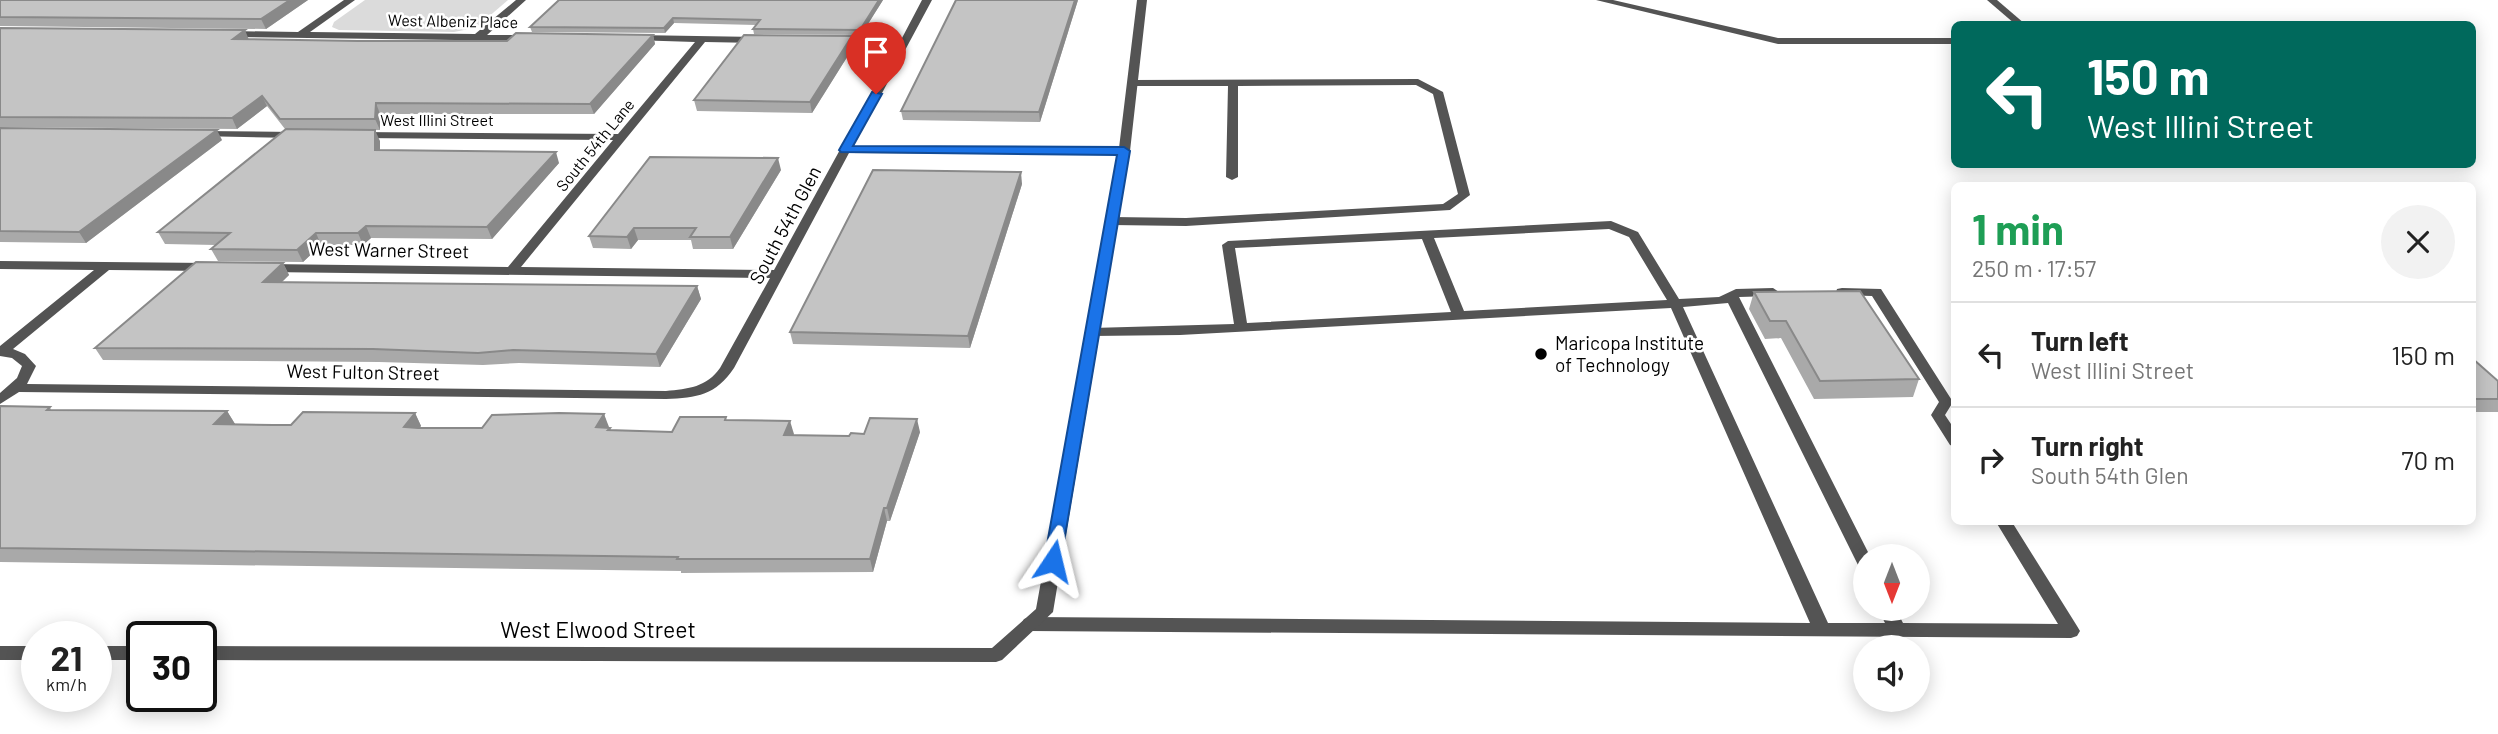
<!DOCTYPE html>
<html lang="en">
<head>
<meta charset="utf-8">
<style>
	body { margin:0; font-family:Barlow,sans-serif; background:#f2f2f2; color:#222; height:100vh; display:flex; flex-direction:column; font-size:26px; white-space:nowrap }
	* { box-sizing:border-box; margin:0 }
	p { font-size:23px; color:#767676 }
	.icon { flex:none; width:38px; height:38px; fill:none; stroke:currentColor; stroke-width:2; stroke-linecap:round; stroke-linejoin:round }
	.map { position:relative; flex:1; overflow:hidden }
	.panel { position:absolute; left:1951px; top:182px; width:525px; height:343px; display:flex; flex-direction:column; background:#fff; border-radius:10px; box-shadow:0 4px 18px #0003 }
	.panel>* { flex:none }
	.banner { position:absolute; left:1951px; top:21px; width:525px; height:147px; border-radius:10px; box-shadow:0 4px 18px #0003; background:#00695c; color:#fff; overflow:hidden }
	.needle { width:46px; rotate:180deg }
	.fabs { position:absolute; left:1853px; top:544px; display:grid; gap:14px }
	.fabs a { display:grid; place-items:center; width:77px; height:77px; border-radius:50%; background:#fff; box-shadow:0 4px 18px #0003; font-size:35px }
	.speed { position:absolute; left:21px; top:621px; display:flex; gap:14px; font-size:35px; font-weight:700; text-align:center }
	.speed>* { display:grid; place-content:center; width:91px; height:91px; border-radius:50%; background:#fff; box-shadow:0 4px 18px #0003; line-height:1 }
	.speed small { font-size:18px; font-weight:400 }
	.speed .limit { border:4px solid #111; border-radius:10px; background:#fff; color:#111 }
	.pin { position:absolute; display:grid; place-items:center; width:60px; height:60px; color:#fff; margin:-72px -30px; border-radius:50% 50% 50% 0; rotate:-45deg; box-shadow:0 0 7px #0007 }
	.pin .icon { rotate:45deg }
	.me { position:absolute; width:77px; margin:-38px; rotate:10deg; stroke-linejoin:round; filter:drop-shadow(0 0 5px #0008) }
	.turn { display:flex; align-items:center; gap:24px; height:147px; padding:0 21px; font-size:32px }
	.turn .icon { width:91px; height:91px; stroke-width:2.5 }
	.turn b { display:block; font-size:49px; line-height:60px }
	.round { display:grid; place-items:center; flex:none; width:74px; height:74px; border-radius:37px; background:#f2f2f2 }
	.summary { display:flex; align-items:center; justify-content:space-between; height:119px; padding:0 21px }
	h1 { font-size:42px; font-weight:700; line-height:52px; color:#1e9e55 }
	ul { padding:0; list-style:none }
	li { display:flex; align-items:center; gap:21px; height:105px; padding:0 21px; border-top:2px solid #e0e0e0 }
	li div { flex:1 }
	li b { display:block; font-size:26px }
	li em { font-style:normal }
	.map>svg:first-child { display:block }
	.green { fill:#dbdbdb }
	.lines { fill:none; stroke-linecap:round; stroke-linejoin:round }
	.service { fill:#545454; fill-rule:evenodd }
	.minor { fill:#545454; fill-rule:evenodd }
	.wall { fill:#a9a9a9 }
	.shaded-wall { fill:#898989 }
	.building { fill:#c4c4c4; stroke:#898989; stroke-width:2 }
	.route { fill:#1a73e8; stroke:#114b97; stroke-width:2 }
	.poi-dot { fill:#000; stroke:#fff; stroke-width:2.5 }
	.labels { text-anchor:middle; stroke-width:5; stroke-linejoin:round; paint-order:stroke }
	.far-street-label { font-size:16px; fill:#000; stroke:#fff }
	.street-label { font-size:19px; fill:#000; stroke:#fff }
	.poi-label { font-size:19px; fill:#000; stroke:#fff; text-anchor:start }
	.near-street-label { font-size:23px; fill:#000; stroke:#fff }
</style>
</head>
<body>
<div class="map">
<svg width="2498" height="734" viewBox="0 0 2498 734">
	<rect width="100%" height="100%" fill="#fff"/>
	<polygon class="green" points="365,0 508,0 479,25 469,29 454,32 339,30 332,27 334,22"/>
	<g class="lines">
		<g class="service">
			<polygon points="1596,0 1613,0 1778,38 1955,38 1955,44 1778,44"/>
			<polygon points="1987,0 1997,0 2025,24 2015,24"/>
			<polygon points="1418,79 1443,92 1470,195 1450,210 1186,226 1112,225 1106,221 1112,217 1186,218 1443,204 1458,194 1433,94 1416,85 1238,86 1238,177 1232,180 1226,177 1228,86 1132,86 1127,83 1132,80"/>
			<path d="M1611,221L1638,232L1679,299L1719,297L1736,289L1773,288L1779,292L1773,296L1739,297L1870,556H1866V571L1860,569L1858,565L1728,303L1683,307L1828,623H1885L1878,609H1896L1903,623L2058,624L1996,522H2012L2077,626L2080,631L2077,636L2071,638L1030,631L1024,629L1021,624L1024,619L1030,617L1810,623L1671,308L1180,335L1092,336L1085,332L1092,328L1234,324L1222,245L1228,241ZM1609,229L1629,237L1667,300L1464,311L1434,238ZM1422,239L1451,312L1247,323L1235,248Z"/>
			<polygon points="1842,288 1881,289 1953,402 1945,415 1955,430 1955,447 1950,445 1931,415 1939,402 1872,296 1837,295 1836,292 1837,289"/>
		</g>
		<g class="minor">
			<polygon points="344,0 355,0 310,32 475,34 516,0 526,0 487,35 531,35 536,38 531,41 229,37 224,34 229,31 298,32"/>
			<path d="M922,0H932L853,147L1119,148L1137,0H1147L1130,151L1053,612L1002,660L996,662L201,660V646L992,648L1036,609L1118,154L849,153L734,368C716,395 697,398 666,399L19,392L0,404V393L17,378L22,366L12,358L0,356V346L94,270L0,269V261L209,263L215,267L209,271L109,270L13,349L25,354L36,366L27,384L666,391C688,389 707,387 720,368L770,278L267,272L261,268L267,264L508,267L613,140L358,138L353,135L358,132L618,134L695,42L632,40L630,38L635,35L758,37L763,40L758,43L705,42L521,267L774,270L898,44L834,43L829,40L834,37L902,38Z"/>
			<polygon points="201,131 296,132 301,135 296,138 197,136 196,134"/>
			<rect x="0" y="646" width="37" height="14"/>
			<rect x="96" y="646" width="46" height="14"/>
		</g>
	</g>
	<g class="wall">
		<polygon points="0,0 308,0 266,29 0,26"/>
		<polygon points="883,0 861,35 754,34 753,29 756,25 674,23 665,33 532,32 530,27"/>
		<polygon points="1078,0 1040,122 903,120 901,111"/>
		<polygon points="0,28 249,39 358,41 507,41 653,35 655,44 594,114 380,114 380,130 285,129 267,106 237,129 0,127"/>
		<polygon points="852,36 854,46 812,113 697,111 694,100"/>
		<polygon points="0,128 222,140 86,243 0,242"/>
		<polygon points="380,141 380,150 559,163 492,239 371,238 363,245 321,245 303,262 218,261 211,249 216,245 165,244 158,232"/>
		<polygon points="781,170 733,249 693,249 691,240 638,240 631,249 593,248 589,236"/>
		<polygon points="1022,184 970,348 793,344 790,332"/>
		<polygon points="283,263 289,275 282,282 697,286 701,299 660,367 519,363 483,365 379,362 103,360 95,348"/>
		<polygon points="1754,292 1919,379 1913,397 1814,399 1781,338 1765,339 1749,309"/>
		<polygon points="2473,359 2498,381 2498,412 2473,412"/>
		<polygon points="0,406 50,407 51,410 227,411 235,424 234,425 291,425 415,413 421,426 419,428 482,428 604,414 608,428 610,428 611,430 672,432 727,420 793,435 849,436 864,434 920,432 890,521 887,521 873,572 681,573 681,571 0,562"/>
	</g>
	<g class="shaded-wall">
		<polygon points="290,0 308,0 266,29 261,19"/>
		<polygon points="879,0 883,0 861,35 860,30"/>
		<polygon points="1075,0 1078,0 1040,122 1039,112"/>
		<polygon points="673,18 674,23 665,33 664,28"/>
		<polygon points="245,30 249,40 233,39"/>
		<polygon points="653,35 655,44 594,114 590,104"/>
		<polygon points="852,36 854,46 812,113 810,102"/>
		<polygon points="262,96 267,106 237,129 232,118"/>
		<polygon points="376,103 380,114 380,130 375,119"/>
		<polygon points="217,130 222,140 86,243 79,232"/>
		<polygon points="375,130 380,141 380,161 375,150"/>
		<polygon points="556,152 559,163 492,239 487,227"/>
		<polygon points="778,158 781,170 733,249 730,237"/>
		<polygon points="1021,172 1022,184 970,348 968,336"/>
		<polygon points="366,226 371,238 363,245 358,233"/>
		<polygon points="634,228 638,240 631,249 627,237"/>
		<polygon points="316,233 321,245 303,262 297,250"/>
		<polygon points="283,263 289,275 269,294 263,282"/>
		<polygon points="697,286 701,299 660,367 656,354"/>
		<polygon points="227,411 235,424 222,437 214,424"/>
		<polygon points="415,413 421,426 410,440 404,427"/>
		<polygon points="604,414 609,427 600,440 596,427"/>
		<polygon points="917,419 920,432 890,521 887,508"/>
		<polygon points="790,421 794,434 788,448 784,435"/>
		<polygon points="884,508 887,521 873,572 870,559"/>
	</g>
	<g class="building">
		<polygon points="0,0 290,0 261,19 0,17 0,11 1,11 0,11"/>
		<polygon points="559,0 879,0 860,30 753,29 760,20 673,18 664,28 530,27"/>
		<polygon points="956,0 1075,0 1039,112 901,111"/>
		<polygon points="0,28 245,30 233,39 358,41 507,41 516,33 653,35 590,104 376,103 375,119 280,119 262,96 232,118 0,117"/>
		<polygon points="744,35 852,36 810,102 694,100"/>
		<polygon points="0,128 217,130 79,232 0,231"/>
		<polygon points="286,129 375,130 375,150 556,152 487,227 366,226 358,233 316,233 297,250 211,249 230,233 158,232"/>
		<polygon points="650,157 778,158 730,237 690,237 696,228 634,228 627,237 589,236"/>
		<polygon points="873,170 1021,172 968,336 790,332"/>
		<polygon points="196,262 283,263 263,282 697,286 656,354 513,350 478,353 373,349 95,348"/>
		<polygon points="1860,291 1919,379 1820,381 1786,321 1770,321 1754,292"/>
		<polygon points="2473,359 2498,381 2498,399 2473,399"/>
		<polygon points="0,406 50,407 47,410 227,411 214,424 273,425 291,425 303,412 415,413 404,427 418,428 482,428 492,415 559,413 604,414 596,427 610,428 608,430 672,432 680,417 726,417 725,420 790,421 784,435 849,436 851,433 864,434 870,418 917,419 887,508 884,508 870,559 677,559 678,557 0,548"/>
	</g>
	<polygon class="route" points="872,92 882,94 853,146 1124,147 1130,151 1060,566 1046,566 1044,561 1117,155 841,152 839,150"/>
	<circle class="poi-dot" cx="1541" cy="354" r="7"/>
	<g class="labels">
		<g class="far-street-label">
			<text transform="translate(453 21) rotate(1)" y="6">West Albeniz Place</text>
			<text x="437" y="126">West Illini Street</text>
			<text transform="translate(595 145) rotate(-51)" y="6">South 54th Lane</text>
		</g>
		<g class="street-label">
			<text transform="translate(785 225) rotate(-62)" y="7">South 54th Glen</text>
			<text transform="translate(389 250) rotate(1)" y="7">West Warner Street</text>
			<text transform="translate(363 372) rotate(1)" y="7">West Fulton Street</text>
		</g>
		<g class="poi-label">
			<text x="1555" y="350">Maricopa Institute<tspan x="1555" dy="22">of Technology</tspan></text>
		</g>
		<g class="near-street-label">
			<text x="598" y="638">West Elwood Street</text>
		</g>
	</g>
</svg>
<div class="fabs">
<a><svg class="needle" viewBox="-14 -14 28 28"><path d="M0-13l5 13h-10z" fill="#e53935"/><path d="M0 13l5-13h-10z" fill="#767676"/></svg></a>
<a><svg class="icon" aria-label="sound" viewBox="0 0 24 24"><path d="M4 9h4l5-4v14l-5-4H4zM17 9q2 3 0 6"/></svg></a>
</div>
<div class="speed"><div>21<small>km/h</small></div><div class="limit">30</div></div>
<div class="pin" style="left:876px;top:94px;background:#d93025"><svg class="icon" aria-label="arrive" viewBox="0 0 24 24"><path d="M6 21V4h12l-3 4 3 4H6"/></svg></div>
<svg class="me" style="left:1053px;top:561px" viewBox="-20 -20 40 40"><path d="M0-17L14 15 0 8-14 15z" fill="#1a73e8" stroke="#fff" stroke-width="4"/></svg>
<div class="banner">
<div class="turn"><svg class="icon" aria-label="left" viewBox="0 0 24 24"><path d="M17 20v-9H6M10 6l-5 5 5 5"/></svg><div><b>150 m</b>West Illini Street</div></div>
</div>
<section class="panel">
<div class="summary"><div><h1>1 min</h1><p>250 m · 17:57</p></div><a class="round"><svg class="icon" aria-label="close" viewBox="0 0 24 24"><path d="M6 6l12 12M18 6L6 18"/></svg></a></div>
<ul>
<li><svg class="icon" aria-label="left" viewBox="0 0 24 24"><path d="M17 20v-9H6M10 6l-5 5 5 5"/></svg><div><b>Turn left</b><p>West Illini Street</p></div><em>150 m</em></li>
<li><svg class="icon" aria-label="right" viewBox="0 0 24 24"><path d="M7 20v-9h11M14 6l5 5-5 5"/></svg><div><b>Turn right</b><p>South 54th Glen</p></div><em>70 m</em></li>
</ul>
</section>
</div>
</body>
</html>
